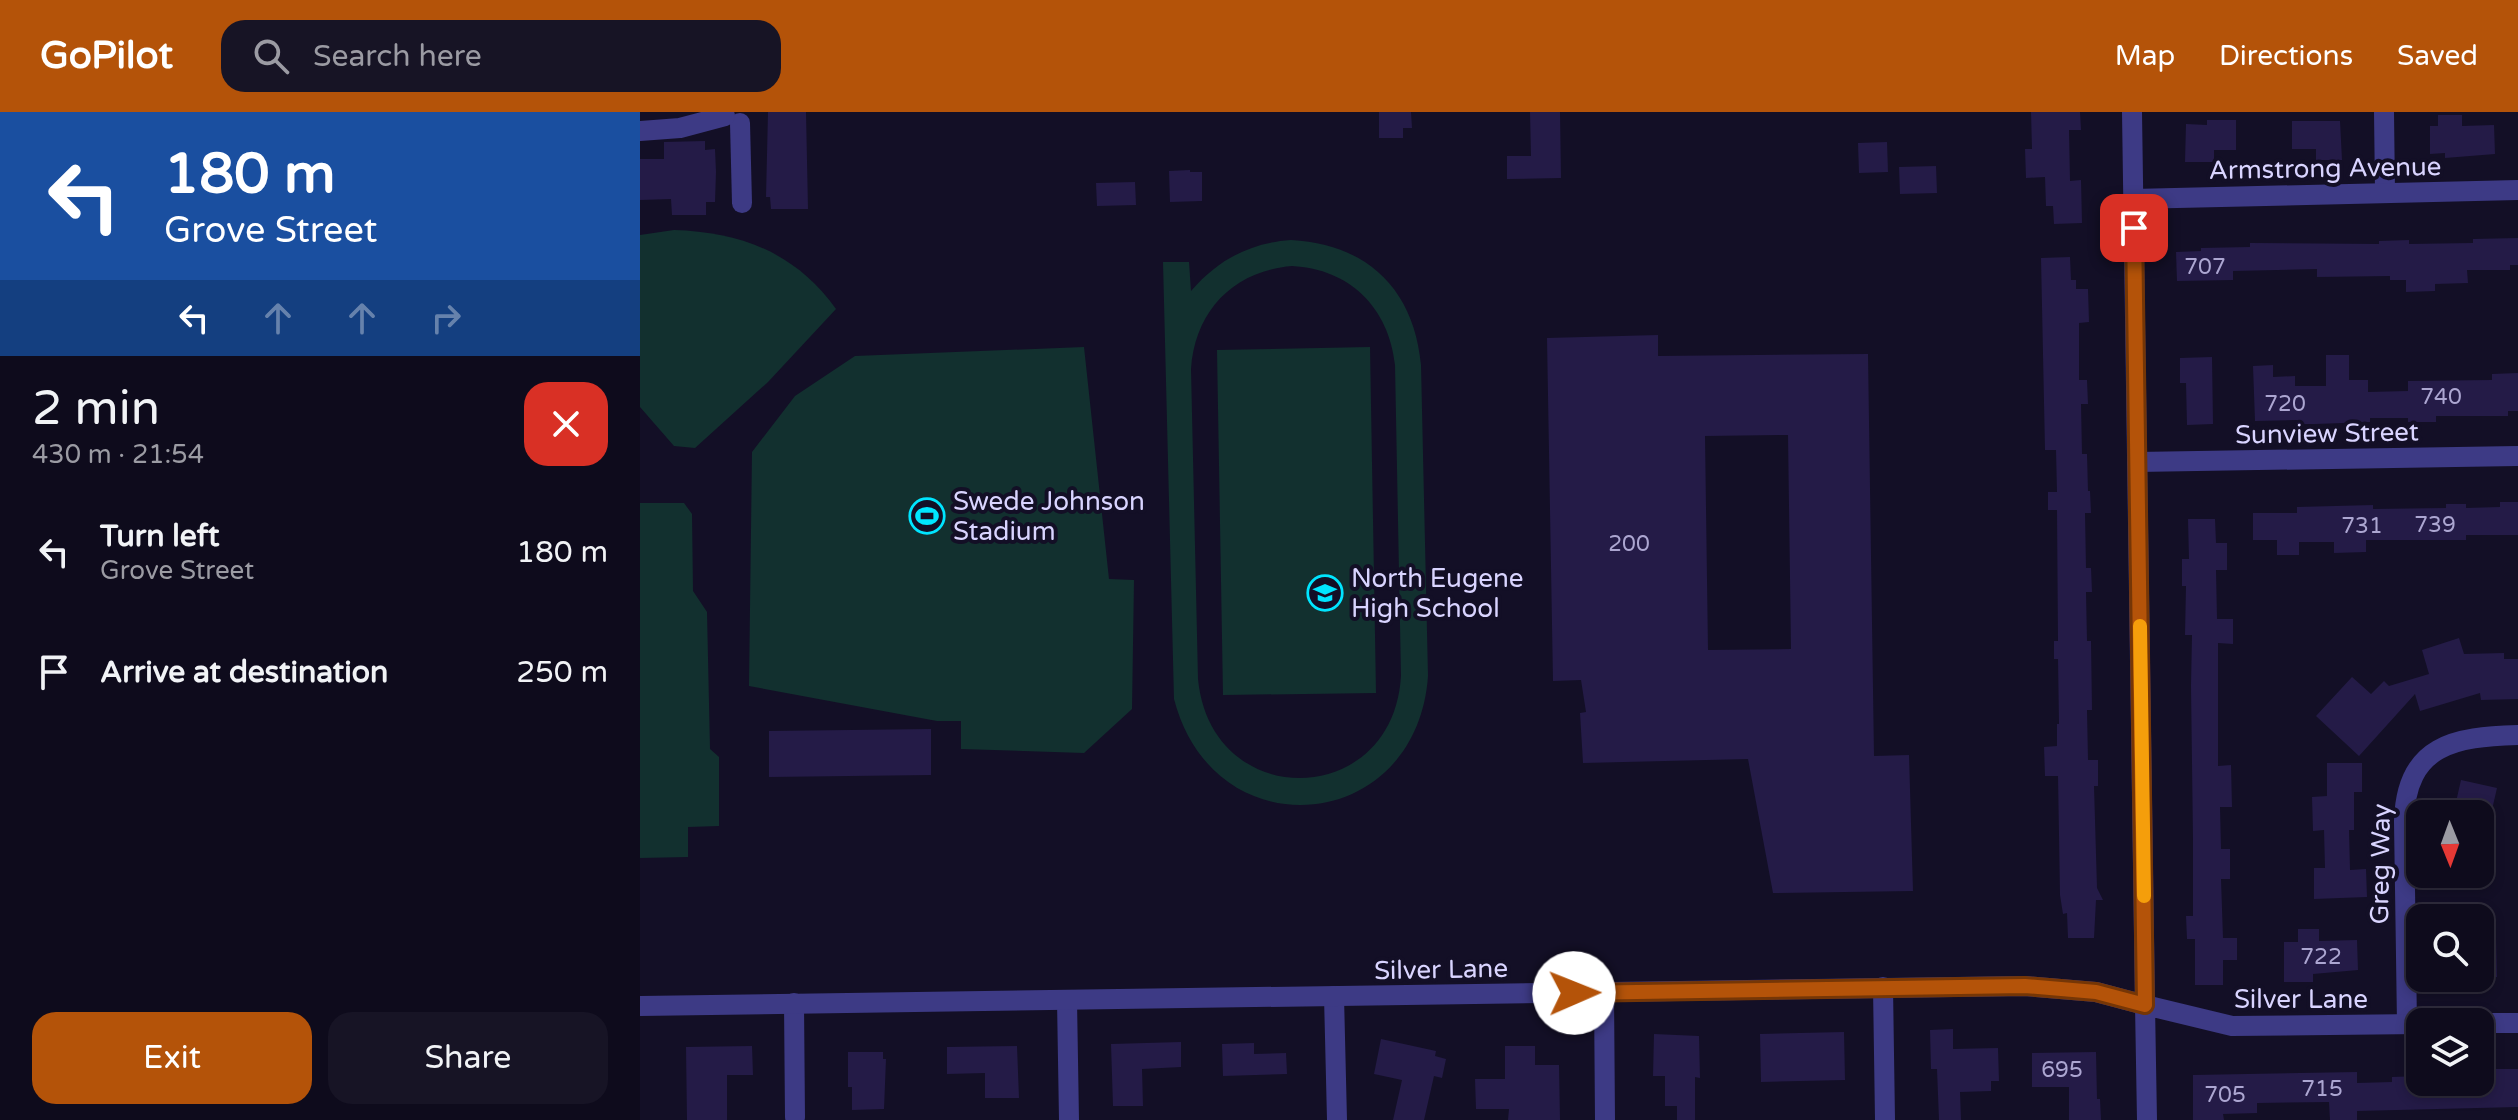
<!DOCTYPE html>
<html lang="en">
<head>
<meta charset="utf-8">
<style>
	body { margin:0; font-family:"Varela Round",sans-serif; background:#171425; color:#f1f3f6; height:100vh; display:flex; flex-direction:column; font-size:30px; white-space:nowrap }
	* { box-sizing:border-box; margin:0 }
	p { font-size:26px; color:#9b9ba3 }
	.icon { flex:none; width:44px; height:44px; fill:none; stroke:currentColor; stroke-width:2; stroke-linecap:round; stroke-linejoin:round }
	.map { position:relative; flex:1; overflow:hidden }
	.panel { display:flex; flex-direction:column; background:#0e0b1c; width:640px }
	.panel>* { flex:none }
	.guide { background:#1a4fa0; color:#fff; overflow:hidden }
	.needle { width:52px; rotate:179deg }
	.tools { position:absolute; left:1766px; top:688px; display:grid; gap:16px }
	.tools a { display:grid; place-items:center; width:88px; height:88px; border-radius:16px; background:#0e0b1c; box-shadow:0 4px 12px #0003,0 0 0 2px #2e2b3b; font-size:40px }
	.pin { position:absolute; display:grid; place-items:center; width:68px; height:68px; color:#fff; margin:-34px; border-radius:16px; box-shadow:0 4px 12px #0006 }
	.me { position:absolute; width:88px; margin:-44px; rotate:89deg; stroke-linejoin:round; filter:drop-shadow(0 0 6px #0008) }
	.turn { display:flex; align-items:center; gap:28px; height:168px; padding:0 32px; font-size:36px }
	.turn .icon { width:104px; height:104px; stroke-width:2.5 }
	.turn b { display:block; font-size:56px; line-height:68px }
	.lanes { display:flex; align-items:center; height:76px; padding:0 32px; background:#0003; justify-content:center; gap:40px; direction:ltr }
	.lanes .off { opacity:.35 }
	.round { display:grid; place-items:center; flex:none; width:84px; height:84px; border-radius:24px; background:#171425 }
	.head { display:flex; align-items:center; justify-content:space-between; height:136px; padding:0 32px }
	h1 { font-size:48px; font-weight:600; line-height:60px }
	.button { display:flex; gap:16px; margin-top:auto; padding:16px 32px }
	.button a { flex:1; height:92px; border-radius:24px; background:#b45309; color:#fff; font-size:32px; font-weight:600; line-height:92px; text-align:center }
	.button a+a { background:#171425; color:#f1f3f6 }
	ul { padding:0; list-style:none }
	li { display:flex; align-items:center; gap:24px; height:120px; padding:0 32px }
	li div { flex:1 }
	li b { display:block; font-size:30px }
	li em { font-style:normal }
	header { display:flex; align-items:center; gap:48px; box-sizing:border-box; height:112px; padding:0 40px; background:#b45309; color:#fff }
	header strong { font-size:38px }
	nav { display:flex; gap:44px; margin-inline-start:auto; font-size:28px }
	.search { width:560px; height:72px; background:#171425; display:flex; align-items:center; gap:20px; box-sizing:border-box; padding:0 28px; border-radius:24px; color:#9b9ba3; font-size:30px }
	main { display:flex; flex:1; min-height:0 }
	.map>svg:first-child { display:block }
	.green { fill:#12302f; fill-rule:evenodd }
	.building { fill:#241b47; fill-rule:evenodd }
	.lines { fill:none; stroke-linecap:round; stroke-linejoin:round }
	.minor { stroke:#3d3a85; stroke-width:20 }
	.tertiary { stroke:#3d3a85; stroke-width:20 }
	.route-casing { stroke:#753606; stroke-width:20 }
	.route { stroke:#b45309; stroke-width:14 }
	.slow { stroke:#f59e0b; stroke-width:14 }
	.labels { text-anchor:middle; stroke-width:8; stroke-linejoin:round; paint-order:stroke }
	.number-label { font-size:22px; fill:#aca6d1 }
	.street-label { font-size:26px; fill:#d9d4ff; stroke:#130f26 }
	.poi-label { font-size:26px; fill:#d9d4ff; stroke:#130f26; text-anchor:start }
</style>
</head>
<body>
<header>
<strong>GoPilot</strong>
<div class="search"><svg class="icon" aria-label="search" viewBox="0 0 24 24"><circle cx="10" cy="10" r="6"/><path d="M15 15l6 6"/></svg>Search here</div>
<nav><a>Map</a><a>Directions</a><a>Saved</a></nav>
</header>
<main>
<section class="panel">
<div class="guide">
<div class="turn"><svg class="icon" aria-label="left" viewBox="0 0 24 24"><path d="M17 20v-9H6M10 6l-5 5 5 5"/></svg><div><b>180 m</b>Grove Street</div></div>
<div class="lanes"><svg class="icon" aria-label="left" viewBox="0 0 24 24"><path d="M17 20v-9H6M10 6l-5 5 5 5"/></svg><svg class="icon off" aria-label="ahead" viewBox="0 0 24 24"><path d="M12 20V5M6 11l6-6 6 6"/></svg><svg class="icon off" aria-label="ahead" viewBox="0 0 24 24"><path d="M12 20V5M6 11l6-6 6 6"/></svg><svg class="icon off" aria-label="right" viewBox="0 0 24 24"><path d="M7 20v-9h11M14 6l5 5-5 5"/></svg></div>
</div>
<div class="head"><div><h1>2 min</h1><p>430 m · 21:54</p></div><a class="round" style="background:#d93025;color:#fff"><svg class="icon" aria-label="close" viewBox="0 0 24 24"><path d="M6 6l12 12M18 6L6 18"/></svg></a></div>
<ul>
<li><svg class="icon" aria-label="left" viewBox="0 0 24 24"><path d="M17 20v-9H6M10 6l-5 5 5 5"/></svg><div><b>Turn left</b><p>Grove Street</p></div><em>180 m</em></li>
<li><svg class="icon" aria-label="arrive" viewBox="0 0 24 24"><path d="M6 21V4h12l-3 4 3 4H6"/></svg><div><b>Arrive at destination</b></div><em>250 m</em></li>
</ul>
<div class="button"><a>Exit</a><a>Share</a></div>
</section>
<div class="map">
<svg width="1878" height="1008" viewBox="0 0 1878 1008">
	<rect width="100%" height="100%" fill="#130f26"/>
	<g class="green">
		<path d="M34,118C101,120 156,141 196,197L128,270L55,336L34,334L0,295V123Z"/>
		<path d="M651,128C727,132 774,177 781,253L788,564C777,722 574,741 534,587L523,150H549L551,179C578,148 609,131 651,128ZM652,154C710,157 749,196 755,253L761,564C753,698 571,701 558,567L551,257C555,199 593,159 652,154Z"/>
		<polygon points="444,235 469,467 494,468 492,597 444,641 321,637 321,609 297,609 109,574 112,340 155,284 215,244"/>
		<polygon points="730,235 736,581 583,583 577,238"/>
		<polygon points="0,391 44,391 52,402 53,479 67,500 70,637 79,645 79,714 48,715 48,745 0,746"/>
	</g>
	<g class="building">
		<polygon points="128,0 166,0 168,97 131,97 130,85 126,85"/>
		<polygon points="739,0 771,0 772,16 763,16 763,26 739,26"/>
		<polygon points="890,0 920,0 921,66 867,67 867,44 891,44"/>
		<polygon points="1391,0 1440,0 1441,18 1429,18 1430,69 1441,68 1442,111 1414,112 1413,94 1406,94 1405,65 1386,66 1385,37 1392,37"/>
		<polygon points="1798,3 1822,3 1822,14 1854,13 1855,42 1805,46 1805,41 1790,42 1790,14 1798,14"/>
		<polygon points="1567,8 1596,8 1596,38 1574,38 1574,50 1545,50 1546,12 1567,13"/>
		<polygon points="1652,9 1700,9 1702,48 1676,48 1676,37 1652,37"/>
		<polygon points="65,29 65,38 75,37 76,60 75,90 66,90 66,103 32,103 31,87 0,88 0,47 24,47 24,30"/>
		<polygon points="1247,30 1248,60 1219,61 1218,31"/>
		<polygon points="1296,54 1297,81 1260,82 1259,55"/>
		<polygon points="550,58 550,60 562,60 562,89 530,90 529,59"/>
		<polygon points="495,70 496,93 457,94 456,71"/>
		<polygon points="1878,126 1878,153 1870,153 1870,158 1827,158 1828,171 1795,172 1795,179 1766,180 1766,168 1750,168 1750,164 1677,165 1677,157 1593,159 1593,168 1537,169 1536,140 1561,139 1561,136 1610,135 1610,131 1739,132 1739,129 1769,128 1769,132 1833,131 1833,127"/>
		<polygon points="1430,145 1431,168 1436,168 1436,177 1448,177 1449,210 1439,211 1439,268 1447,268 1448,292 1441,292 1442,342 1447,342 1448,379 1450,379 1451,401 1445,401 1446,456 1451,456 1452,480 1446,480 1447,529 1451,529 1452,598 1447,598 1448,648 1458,648 1458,674 1454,674 1457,776 1463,788 1456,788 1454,826 1428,826 1427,801 1423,802 1420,783 1418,664 1405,664 1404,635 1417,634 1417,612 1419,612 1418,547 1414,547 1414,529 1418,529 1417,398 1408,398 1408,380 1417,380 1416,338 1405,338 1401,146"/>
		<path d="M1018,223V244L1228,242L1234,644L1269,643L1273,779L1133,781L1108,647L943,651L940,601L946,600L941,568L913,569L907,226ZM1148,323L1151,537L1068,538L1065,324Z"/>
		<polygon points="1686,243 1709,243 1709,268 1728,268 1728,280 1768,279 1768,269 1852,268 1852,262 1878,261 1878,299 1868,299 1868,304 1796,304 1796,310 1768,310 1768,306 1730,306 1730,310 1675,312 1657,312 1657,308 1615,309 1613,254 1633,253 1633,265 1655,264 1655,274 1686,274"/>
		<polygon points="1572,245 1573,312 1547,313 1546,271 1540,271 1540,246"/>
		<polygon points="1860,390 1878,390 1878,423 1826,423 1826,428 1726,428 1726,440 1694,441 1694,430 1659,430 1659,443 1637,443 1637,428 1613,428 1613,401 1657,401 1657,395 1733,393 1733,397 1806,396 1806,392 1826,392 1826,396 1860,395"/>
		<polygon points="1548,407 1575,407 1576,431 1587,431 1587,458 1576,458 1577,507 1593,507 1593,532 1578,531 1578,654 1591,653 1592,695 1580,695 1581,737 1590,737 1590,767 1581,767 1583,826 1597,826 1597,848 1583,848 1583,873 1555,873 1555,827 1547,827 1546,804 1553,804 1553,728 1551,574 1552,523 1545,523 1546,474 1542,474 1542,447 1549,447"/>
		<polygon points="1819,526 1824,542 1864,541 1864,547 1878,547 1878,587 1841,588 1840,581 1780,599 1775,582 1719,644 1676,604 1712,565 1731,582 1744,569 1749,574 1789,562 1782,538"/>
		<polygon points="291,617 291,663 129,665 129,619"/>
		<polygon points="1687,651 1722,651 1722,680 1714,680 1714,718 1709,718 1710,758 1726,757 1727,785 1674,787 1674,756 1685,756 1684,718 1673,719 1672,685 1687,684"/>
		<polygon points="1821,668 1857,676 1851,702 1817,702 1819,691 1816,690"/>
		<polygon points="1658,817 1679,817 1679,829 1717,828 1718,858 1673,862 1673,870 1644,870 1644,830 1658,830"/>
		<polygon points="1840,825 1856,825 1857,865 1840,865"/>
		<polygon points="1313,917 1313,937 1358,936 1359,969 1351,969 1351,979 1320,980 1321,1008 1299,1008 1297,957 1291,957 1290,918"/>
		<polygon points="1204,920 1205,968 1121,970 1120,922"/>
		<polygon points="1014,922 1059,924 1060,966 1055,965 1055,1008 1037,1008 1037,994 1025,994 1025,964 1013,964"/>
		<polygon points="741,927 796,939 795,944 806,947 802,966 794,964 784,1008 753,1008 762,968 734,962"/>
		<polygon points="541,930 541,955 502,957 503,994 473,994 471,932"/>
		<polygon points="614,931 614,942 646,941 647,962 583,964 582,932"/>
		<polygon points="112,934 113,963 87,963 87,1008 47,1008 46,935"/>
		<polygon points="377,934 379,986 345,986 345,961 307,962 307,935"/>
		<polygon points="865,934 895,934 895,953 919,953 920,1008 868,1008 869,997 836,997 835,967 865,967"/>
		<polygon points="208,940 243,940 243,947 246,947 244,997 212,998 212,975 208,975"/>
		<polygon points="1456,940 1457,987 1460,987 1461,1008 1429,1008 1429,975 1392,975 1392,941"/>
		<polygon points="1851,957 1878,957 1878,995 1717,999 1717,1008 1690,1008 1689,990 1617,991 1617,1001 1583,1002 1584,1008 1553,1008 1553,963 1717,960 1717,971 1752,970 1752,965 1780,964 1780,970 1840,970 1840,962 1851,962"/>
	</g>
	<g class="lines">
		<g class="minor">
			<polyline points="1744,0 1745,80"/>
			<polyline points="100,11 102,91"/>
			<polyline points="0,19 40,16 85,4"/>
			<polyline points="1493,87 1878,78"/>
			<polyline points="1497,350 1878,344"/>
			<polyline points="1243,875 1245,1008"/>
			<polyline points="964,881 965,1008"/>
			<polyline points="694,884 697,1008"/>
			<polyline points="427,888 429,1008"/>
			<polyline points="154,891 155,1005"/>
			<polyline points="1840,911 1878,911"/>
			<path d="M1767,912L1764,709C1766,632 1815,625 1878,623"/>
			<polyline points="1507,1008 1505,893 1592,914 1780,912"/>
		</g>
		<polyline class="tertiary" points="0,894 1385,874 1456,880 1505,893 1492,0"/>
	</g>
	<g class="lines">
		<defs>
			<polyline id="route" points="934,881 1385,874 1456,880 1505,893 1494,116"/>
		</defs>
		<use href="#route" class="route-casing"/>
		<use href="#route" class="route"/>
		<polyline class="slow" points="1500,514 1504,784"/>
	</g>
	<defs>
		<symbol id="stadium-ring" viewBox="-11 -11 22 22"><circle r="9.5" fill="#130f26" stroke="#00e5ff" stroke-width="1.5"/><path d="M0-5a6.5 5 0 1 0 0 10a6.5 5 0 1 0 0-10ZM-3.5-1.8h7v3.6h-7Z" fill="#00e5ff"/></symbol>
		<symbol id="school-ring" viewBox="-11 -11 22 22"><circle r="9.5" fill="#130f26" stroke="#00e5ff" stroke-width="1.5"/><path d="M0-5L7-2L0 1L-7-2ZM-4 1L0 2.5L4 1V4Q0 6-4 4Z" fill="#00e5ff"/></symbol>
	</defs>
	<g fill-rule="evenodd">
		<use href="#stadium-ring" x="267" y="384" width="40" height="40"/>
		<use href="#school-ring" x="665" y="461" width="40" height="40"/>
	</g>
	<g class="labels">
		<g class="number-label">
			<text x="1565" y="162">707</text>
			<text x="1801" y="292">740</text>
			<text x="1645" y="299">720</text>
			<text x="1795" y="420">739</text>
			<text x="1722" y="421">731</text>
			<text x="989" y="439">200</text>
			<text x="1681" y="852">722</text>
			<text x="1422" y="965">695</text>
			<text x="1682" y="984">715</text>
			<text x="1585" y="990">705</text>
		</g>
		<g class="street-label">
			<text transform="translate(1685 56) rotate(-1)" y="9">Armstrong Avenue</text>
			<text transform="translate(1687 321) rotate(-1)" y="9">Sunview Street</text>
			<text transform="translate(1740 752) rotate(-89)" y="9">Greg Way</text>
			<text transform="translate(801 857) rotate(-1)" y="9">Silver Lane</text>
			<text x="1661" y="896">Silver Lane</text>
		</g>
		<g class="poi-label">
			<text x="313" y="398">Swede Johnson<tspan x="313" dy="30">Stadium</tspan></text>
			<text x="711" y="475">North Eugene<tspan x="711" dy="30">High School</tspan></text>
		</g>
	</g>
</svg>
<div class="tools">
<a><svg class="needle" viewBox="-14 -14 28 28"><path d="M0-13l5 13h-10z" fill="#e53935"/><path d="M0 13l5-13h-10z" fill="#9b9ba3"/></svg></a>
<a><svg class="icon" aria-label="search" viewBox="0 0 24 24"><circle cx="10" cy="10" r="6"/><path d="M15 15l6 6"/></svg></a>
<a><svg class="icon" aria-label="layers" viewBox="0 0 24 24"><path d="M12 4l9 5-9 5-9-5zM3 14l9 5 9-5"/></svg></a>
</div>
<div class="pin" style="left:1494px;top:116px;background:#d93025"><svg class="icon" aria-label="arrive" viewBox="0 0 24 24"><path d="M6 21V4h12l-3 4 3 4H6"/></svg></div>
<svg class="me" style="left:934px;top:881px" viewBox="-20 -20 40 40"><circle r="19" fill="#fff"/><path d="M0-13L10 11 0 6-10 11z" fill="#b45309"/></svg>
</div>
</main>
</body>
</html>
